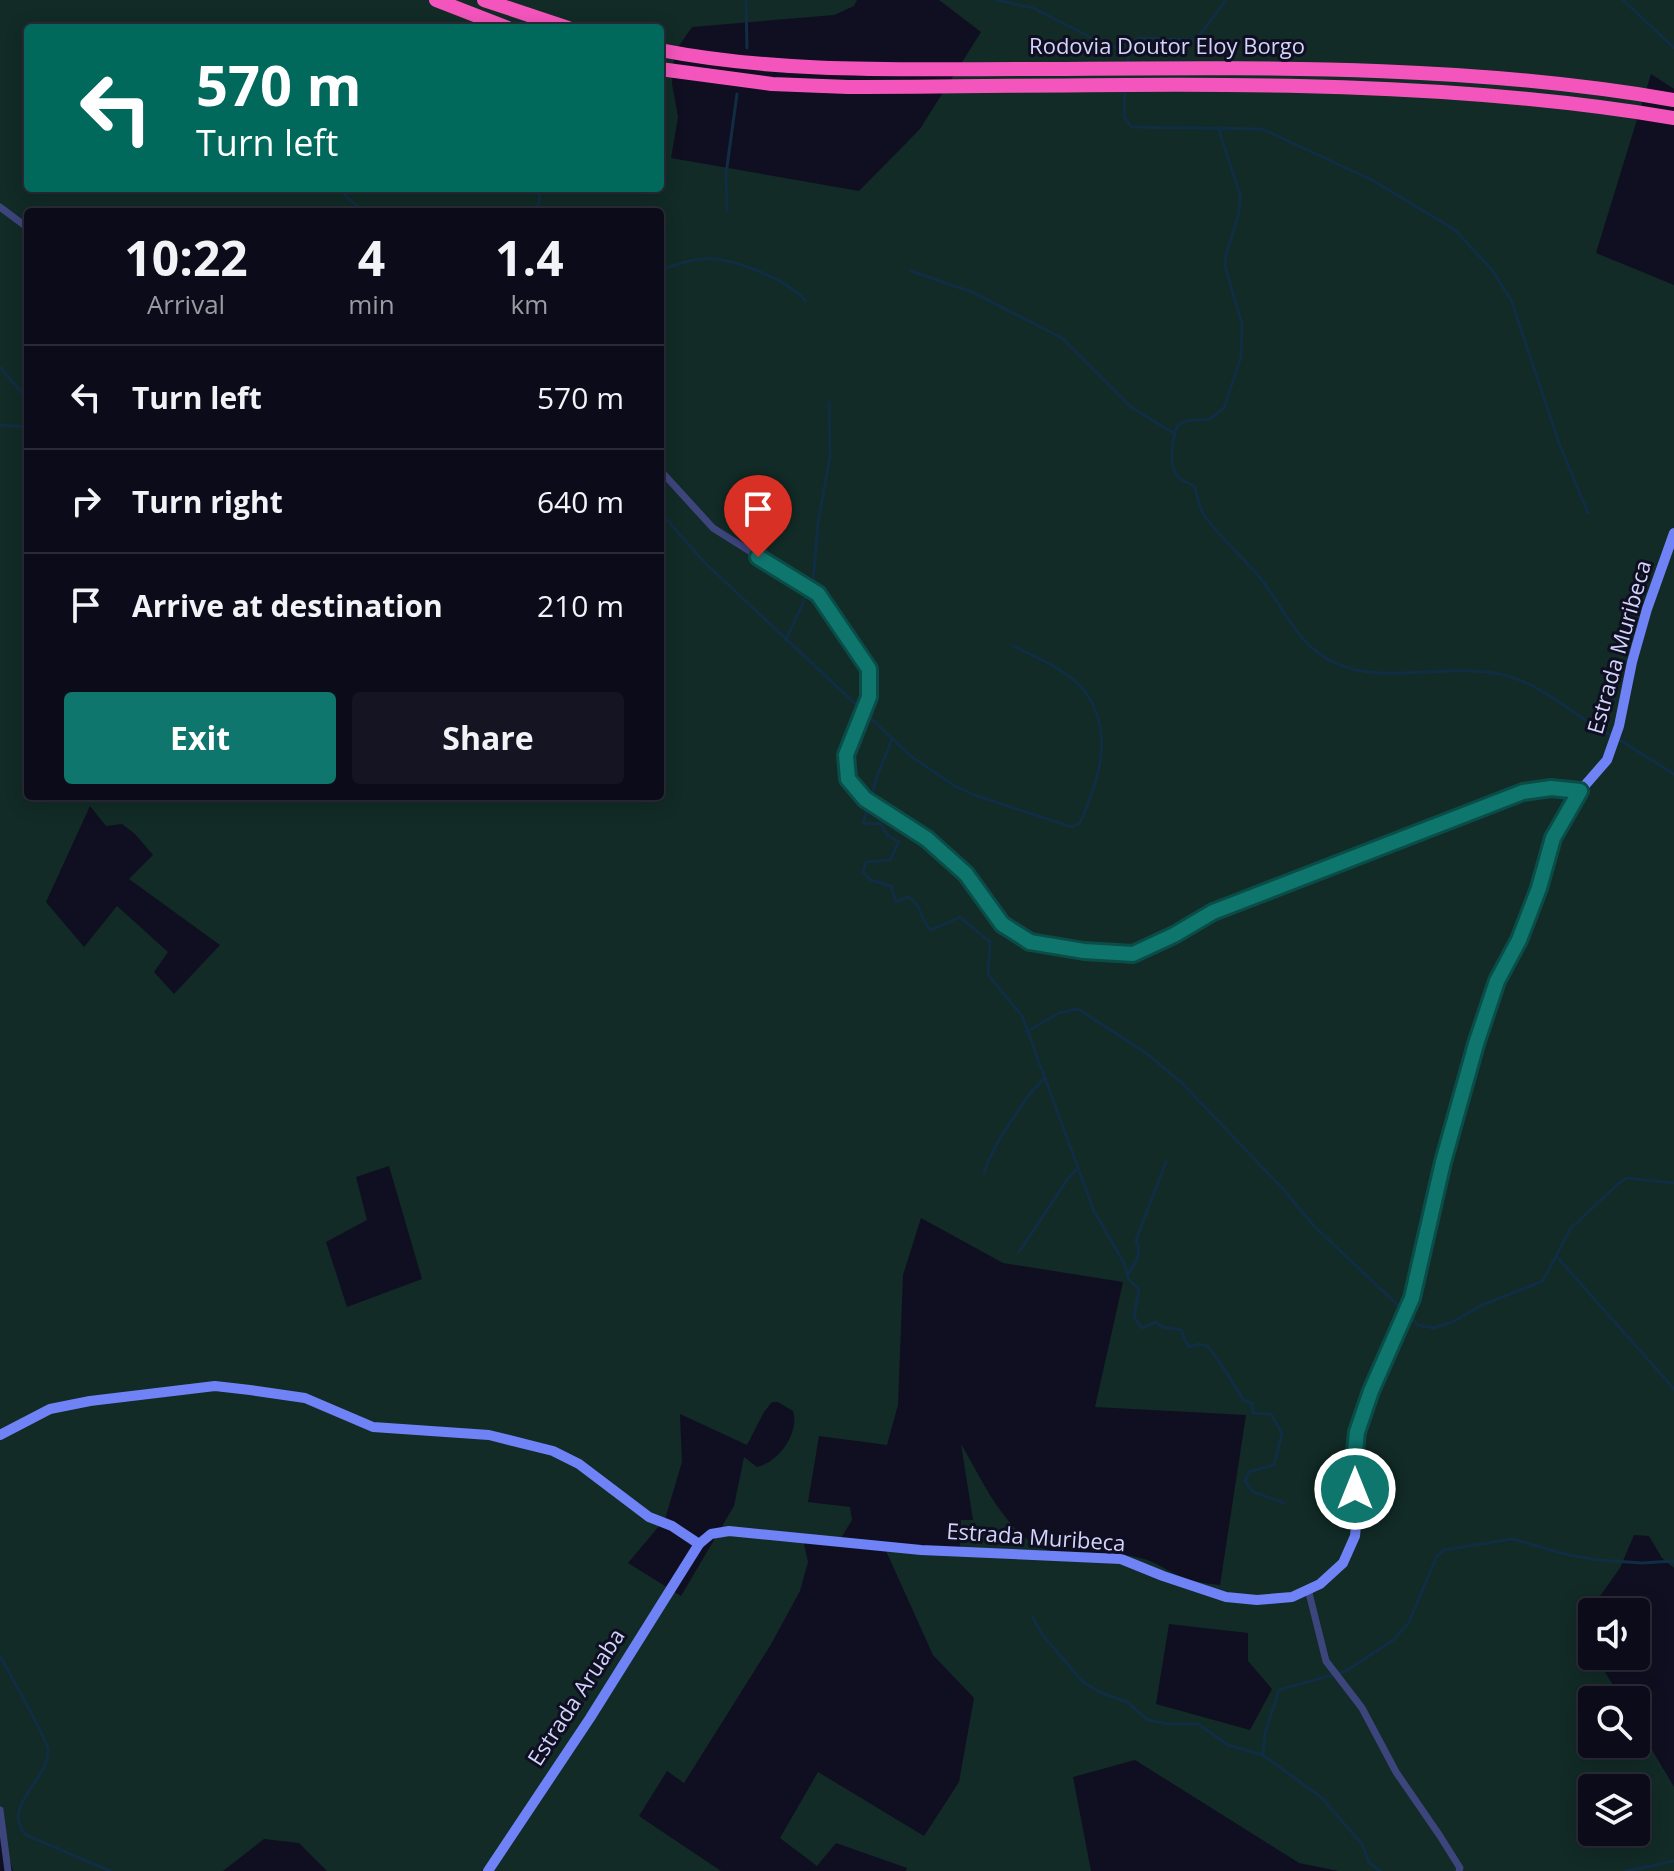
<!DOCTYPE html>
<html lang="en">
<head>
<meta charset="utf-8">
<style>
	body { margin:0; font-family:"Open Sans",sans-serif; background:#141422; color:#f1f3f6; height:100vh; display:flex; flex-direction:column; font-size:30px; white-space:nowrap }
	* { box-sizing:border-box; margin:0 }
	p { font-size:26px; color:#9a9ba2 }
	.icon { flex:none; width:44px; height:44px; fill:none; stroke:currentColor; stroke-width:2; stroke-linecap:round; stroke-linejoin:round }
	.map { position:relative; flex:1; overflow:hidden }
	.sheet { position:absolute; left:24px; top:208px; width:640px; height:592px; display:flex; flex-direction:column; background:#0b0b19; border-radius:8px; box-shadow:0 4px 20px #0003,0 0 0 2px #2b2b38 }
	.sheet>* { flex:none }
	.top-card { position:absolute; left:24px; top:24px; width:640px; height:168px; border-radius:8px; box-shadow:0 4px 20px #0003,0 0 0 2px #2b2b38; background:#00695c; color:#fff; overflow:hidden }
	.controls { position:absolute; left:1578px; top:1598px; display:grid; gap:16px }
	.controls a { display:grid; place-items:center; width:72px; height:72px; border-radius:8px; background:#0b0b19; box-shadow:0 4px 20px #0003,0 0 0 2px #2b2b38; font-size:40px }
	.pin { position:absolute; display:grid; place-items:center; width:68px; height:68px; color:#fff; margin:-82px -34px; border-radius:50% 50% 50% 0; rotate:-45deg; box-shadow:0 0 8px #0007 }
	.pin .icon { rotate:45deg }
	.me { position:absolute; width:88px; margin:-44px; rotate:0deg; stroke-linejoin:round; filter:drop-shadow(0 0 6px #0008) }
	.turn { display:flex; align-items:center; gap:28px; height:168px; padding:0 40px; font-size:36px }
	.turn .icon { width:104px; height:104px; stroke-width:2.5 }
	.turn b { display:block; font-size:56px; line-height:68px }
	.eta { display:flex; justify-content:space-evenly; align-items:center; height:136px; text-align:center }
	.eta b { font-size:48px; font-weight:700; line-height:56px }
	.primary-button { display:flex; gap:16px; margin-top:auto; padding:16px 40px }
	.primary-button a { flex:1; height:92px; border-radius:8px; background:#0f766e; color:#fff; font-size:32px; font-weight:700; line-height:92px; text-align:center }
	.primary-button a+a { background:#141422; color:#f1f3f6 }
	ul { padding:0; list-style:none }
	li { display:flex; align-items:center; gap:24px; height:104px; padding:0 40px; border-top:2px solid #2b2b38 }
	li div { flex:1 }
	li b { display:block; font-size:30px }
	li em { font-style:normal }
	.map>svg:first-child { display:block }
	.green { fill:#122b26; fill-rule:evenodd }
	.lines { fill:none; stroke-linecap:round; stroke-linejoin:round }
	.stream { stroke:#112d44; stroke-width:3 }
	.street { stroke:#3d457d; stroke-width:7 }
	.secondary { stroke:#6f83f6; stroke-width:10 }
	.highway { stroke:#f455bd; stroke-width:14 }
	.route-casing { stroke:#0a4d48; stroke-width:20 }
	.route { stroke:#0f766e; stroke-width:14 }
	.labels { text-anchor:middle; stroke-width:6; stroke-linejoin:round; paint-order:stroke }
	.street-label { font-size:22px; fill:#d2d4fc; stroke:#0f0f21 }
</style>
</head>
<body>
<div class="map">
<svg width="1674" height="1871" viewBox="0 0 1674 1871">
	<rect width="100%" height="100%" fill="#0f0f21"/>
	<path class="green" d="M0,0H857L854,6L834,15L692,27L674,53L672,84L678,117L671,158L859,191L920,129L981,32L939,0H1674V89L1651,74L1596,253L1674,285V1568L1662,1558L1649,1536L1634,1535L1620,1568L1593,1606L1592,1656H1599L1602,1667L1622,1700H1592V1744H1636V1723L1674,1787V1871H1338L1299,1863L1135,1760L1073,1777L1091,1871H906L907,1868L836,1843L817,1866L780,1838L818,1772L924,1836L959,1782L974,1698L933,1655L882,1542L960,1551L961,1520H973L961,1444C985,1484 1012,1552 1067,1554C1092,1555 1116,1552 1140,1558C1156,1561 1169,1573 1185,1578C1196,1582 1209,1584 1220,1585L1246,1415L1095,1407L1123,1282L1003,1263L921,1218L903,1275L898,1405L887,1445L819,1436L808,1502L850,1507L852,1520L841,1538L802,1535L808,1562L800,1591L770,1646L684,1783L667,1771L639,1816L721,1871H327L299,1843L264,1839L223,1871H13L0,1828ZM28,28H660V188H28ZM28,212H660V796H28ZM90,806L106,826L122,824L135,834L153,855L129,879L220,945L174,994L154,972L168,952L117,906L84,947L46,902ZM389,1166L422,1279L347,1307L326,1242L367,1220L356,1177ZM772,1402H778L793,1411C800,1433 778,1463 757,1467L744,1457L734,1506L681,1596L628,1563L665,1519L682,1462L680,1414L747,1445L764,1412ZM1169,1624L1248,1633V1661L1272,1689L1250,1730L1156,1704ZM1592,1788H1636V1832H1592Z"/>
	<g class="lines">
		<g class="stream">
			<polyline points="746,0 747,48"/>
			<polyline points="997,0 1033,8 1100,42 1128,52"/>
			<polyline points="1623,0 1674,48"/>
			<polyline points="1127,65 1130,45 1138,38 1196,40 1226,0"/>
			<polyline points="1125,88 1124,117 1131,127 1262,129 1372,180 1455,230 1492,270 1511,300 1559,443 1588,513"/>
			<path d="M1218,127L1240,195L1239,213L1226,255L1225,266L1242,324L1241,357L1224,408L1210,419L1186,421L1178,425C1172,438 1168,465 1178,477C1182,481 1190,483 1195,487C1197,496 1199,507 1204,515C1220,538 1243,557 1261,579C1280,603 1292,632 1316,651C1372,696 1453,655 1517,679C1552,692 1578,719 1611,735"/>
			<polyline points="338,188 363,212"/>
			<polyline points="727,211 726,174 737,94"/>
			<polyline points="537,212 541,188"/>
			<path d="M660,270C674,266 689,259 703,259C732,257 786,279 806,301"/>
			<polyline points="911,271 972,292 1062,338 1132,408 1174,433"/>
			<polyline points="0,367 28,400"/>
			<polyline points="0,425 28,427"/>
			<path d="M660,512L703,561L912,757L955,786L977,796L1072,827L1080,823C1098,782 1115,735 1086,693C1070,671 1036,657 1013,646"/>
			<polyline points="786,640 813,581 818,523 830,456 829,402"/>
			<path d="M892,739L878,774L863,823L881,824L887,835L899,842L890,860L866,862L863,872L871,880L891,886L896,902L908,897C922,904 920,921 931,930L960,917L990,942L988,975L1022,1016L1094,1211L1125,1265L1128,1279L1139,1289L1134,1317L1142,1328L1156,1322L1162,1327L1181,1330L1188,1347C1195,1345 1201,1343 1207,1346C1211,1348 1240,1393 1243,1400L1252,1403L1253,1413L1271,1414L1282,1433L1274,1465L1249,1472L1245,1481L1253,1492L1284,1503"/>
			<polyline points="1618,739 1674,774"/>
			<polyline points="1026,1032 1059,1013 1078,1009 1146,1053 1182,1083 1283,1189 1314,1226 1403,1310"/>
			<path d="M984,1174C989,1151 1027,1093 1045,1078"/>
			<polyline points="1019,1252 1069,1177 1076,1170"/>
			<polyline points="1557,1257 1674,1389"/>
			<path d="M1128,1275C1135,1263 1143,1254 1136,1240L1166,1162"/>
			<polyline points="1409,1315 1418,1325 1433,1328 1453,1322 1482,1305 1543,1281 1570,1229 1619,1183 1627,1178 1674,1183"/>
			<polyline points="1032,1616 1041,1633 1082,1681 1099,1692 1127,1702 1148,1720 1168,1724 1198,1724 1228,1745 1263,1755 1322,1798 1362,1844 1369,1862 1380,1871"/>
			<path d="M0,1656C8,1672 48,1739 48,1751C49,1780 0,1806 26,1835L110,1871"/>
			<polyline points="1263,1755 1265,1733 1279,1690 1346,1671 1393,1640 1408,1624 1437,1556 1444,1550 1512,1539 1569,1555 1599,1560 1642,1563 1674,1561"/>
			<polyline points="1626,1871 1674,1861"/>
		</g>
		<g class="street">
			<polyline points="0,207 28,228"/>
			<polyline points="660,470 713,528 818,594 869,669 869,697 846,755 848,779 865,799 927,839 966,874 1002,924 1030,942 1084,951 1133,954 1174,935 1213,912 1523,792 1551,788 1580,791"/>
			<polyline points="1308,1589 1326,1661 1362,1708 1396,1772 1440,1836 1460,1868 1459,1871"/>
			<polyline points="0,1810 8,1871"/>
		</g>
		<g class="secondary">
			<polyline points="0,1435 50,1409 90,1401 215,1386 250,1390 305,1398 373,1427 489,1435 553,1451 579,1464 649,1517 672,1526 699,1544"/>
			<polyline points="488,1871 590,1718 699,1544 711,1534 729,1531 921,1550 1121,1559 1163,1576 1226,1597 1257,1600 1292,1597 1320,1584 1343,1563 1355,1536 1358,1506 1353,1471 1357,1432 1371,1391 1412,1298 1443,1162 1476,1044 1497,981 1519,940 1539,888 1553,838 1580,791 1607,760 1619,726 1632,662 1647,609 1674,533"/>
		</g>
		<g class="highway">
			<polyline points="436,0 508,28"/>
			<polyline points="484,0 568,28"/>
			<path d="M660,50C783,74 909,69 1034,69C1248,68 1462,63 1674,100"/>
			<path d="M660,69L772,84L848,87C1123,87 1401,72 1674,118"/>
		</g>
	</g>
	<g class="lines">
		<defs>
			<polyline id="route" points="758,557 818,594 869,669 869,697 846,755 848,779 865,799 927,839 966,874 1002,924 1030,942 1084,951 1133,954 1174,935 1213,912 1523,792 1551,788 1580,791 1553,838 1539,888 1519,940 1497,981 1476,1044 1443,1162 1412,1298 1371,1391 1357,1432 1353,1471 1355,1489"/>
		</defs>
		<use href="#route" class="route-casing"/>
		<use href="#route" class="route"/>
	</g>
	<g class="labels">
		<g class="street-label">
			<text x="1167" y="54">Rodovia Doutor Eloy Borgo</text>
			<text transform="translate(1619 647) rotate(-74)" y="8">Estrada Muribeca</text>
			<text transform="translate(1036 1537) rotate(4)" y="8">Estrada Muribeca</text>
			<text transform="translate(576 1697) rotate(-57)" y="8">Estrada Aruaba</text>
		</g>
	</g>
</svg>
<div class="controls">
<a><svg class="icon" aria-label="sound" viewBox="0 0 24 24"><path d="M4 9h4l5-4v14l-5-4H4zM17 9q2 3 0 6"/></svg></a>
<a><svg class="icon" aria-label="search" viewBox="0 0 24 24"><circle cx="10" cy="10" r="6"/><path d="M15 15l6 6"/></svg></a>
<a><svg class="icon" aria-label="layers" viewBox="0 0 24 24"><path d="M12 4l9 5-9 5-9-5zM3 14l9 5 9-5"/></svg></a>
</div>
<div class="pin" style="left:758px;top:557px;background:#d93025"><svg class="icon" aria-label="arrive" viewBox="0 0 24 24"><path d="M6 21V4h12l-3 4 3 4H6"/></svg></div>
<svg class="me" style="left:1355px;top:1489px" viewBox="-20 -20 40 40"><circle r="17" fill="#0f766e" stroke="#fff" stroke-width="3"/><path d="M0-11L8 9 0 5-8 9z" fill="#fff"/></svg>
<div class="top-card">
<div class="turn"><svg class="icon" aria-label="left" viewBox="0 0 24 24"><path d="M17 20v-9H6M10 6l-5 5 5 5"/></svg><div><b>570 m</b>Turn left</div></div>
</div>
<section class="sheet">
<div class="eta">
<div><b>10:22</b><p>Arrival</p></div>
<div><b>4</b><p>min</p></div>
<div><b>1.4</b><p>km</p></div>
</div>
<ul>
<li><svg class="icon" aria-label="left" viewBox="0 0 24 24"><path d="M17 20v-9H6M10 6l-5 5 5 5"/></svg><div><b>Turn left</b></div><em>570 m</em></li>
<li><svg class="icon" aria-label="right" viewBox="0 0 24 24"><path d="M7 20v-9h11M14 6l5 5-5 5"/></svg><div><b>Turn right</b></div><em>640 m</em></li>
<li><svg class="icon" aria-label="arrive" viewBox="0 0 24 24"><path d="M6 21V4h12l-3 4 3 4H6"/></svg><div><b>Arrive at destination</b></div><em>210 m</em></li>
</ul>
<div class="primary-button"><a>Exit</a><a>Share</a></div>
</section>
</div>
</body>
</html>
